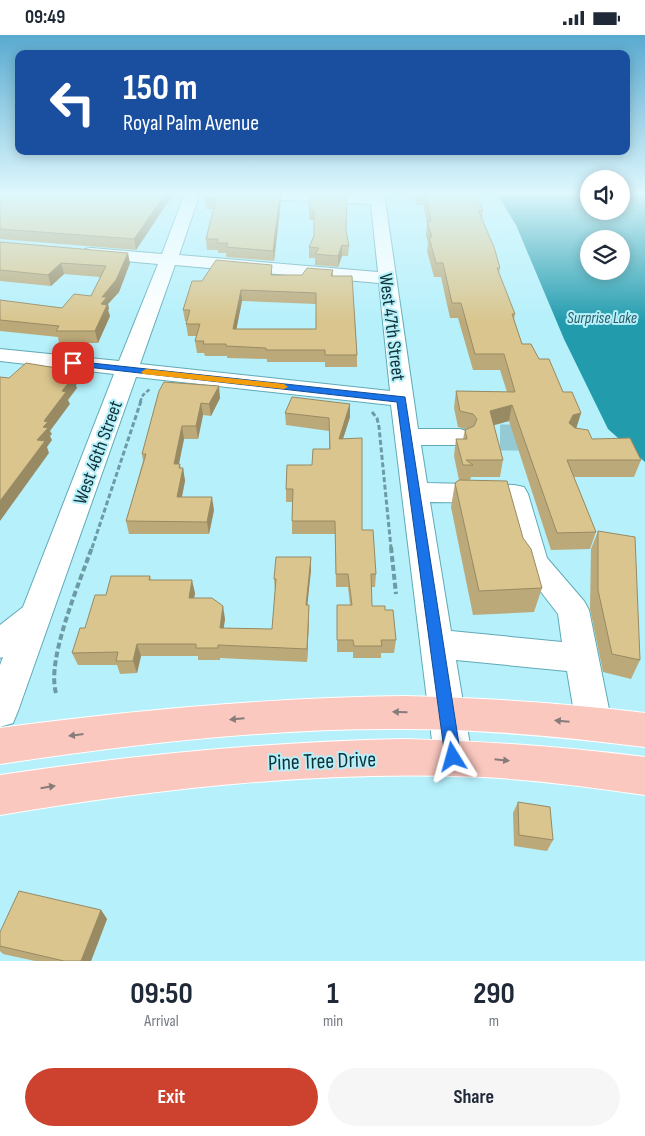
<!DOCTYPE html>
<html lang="en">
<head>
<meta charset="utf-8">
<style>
	body { margin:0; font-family:"Sofia Sans Condensed",sans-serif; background:#f6f6f7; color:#1f2937; height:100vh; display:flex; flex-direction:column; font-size:19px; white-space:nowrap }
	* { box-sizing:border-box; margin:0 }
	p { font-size:16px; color:#747a83 }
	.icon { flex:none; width:28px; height:28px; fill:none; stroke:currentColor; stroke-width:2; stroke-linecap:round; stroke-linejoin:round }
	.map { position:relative; height:926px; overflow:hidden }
	.sheet { display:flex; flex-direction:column; background:#fff; flex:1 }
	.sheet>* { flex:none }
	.guide { position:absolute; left:15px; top:15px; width:615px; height:105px; border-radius:10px; box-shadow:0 2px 12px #0003; background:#1a4fa0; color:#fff; overflow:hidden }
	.fabs { position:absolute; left:580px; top:135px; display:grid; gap:10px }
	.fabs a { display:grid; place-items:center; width:50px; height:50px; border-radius:50%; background:#fff; box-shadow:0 2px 12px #0003; font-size:25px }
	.pin { position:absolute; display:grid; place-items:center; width:42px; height:42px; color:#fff; margin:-21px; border-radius:10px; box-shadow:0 2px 8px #0006 }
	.me { position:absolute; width:55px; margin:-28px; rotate:352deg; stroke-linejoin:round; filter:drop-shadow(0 0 4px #0008) }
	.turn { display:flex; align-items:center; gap:18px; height:105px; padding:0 25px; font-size:22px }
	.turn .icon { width:65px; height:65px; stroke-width:2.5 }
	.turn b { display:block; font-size:35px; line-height:42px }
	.eta { display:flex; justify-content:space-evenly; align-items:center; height:85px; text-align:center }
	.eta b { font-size:30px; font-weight:700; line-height:35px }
	.cta { display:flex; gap:10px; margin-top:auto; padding:10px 25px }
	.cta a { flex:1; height:58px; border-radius:30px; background:#cd412f; color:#fff; font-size:20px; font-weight:700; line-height:58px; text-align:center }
	.cta a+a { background:#f6f6f7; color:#1f2937 }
	.status { display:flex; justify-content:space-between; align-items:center; height:35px; padding:0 25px; background:#fff; direction:ltr }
	.status svg { height:14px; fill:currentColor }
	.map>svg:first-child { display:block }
	.water { fill:#229bad; fill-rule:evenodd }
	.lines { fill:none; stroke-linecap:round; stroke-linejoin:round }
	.minor-tunnel { stroke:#94cad4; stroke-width:26; stroke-dasharray:26 13; stroke-linecap:butt }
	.minor-casing { stroke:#5faab7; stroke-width:2 }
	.major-casing { stroke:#fff; stroke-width:2 }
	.path-far2 { stroke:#6d9ba4; stroke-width:2.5; stroke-dasharray:4 2; stroke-linecap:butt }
	.path-far1 { stroke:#6d9ba4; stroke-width:3; stroke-dasharray:5 2.5; stroke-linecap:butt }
	.path { stroke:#6d9ba4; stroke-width:4; stroke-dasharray:6 3; stroke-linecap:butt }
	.minor { fill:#fff; fill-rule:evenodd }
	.major { fill:#fac8bf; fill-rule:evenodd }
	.wall { fill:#bba979; fill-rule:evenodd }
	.shaded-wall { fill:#988a63 }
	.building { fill:#d9c58d; stroke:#988a63; fill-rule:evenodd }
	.oneway { fill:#867c7b }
	.route { fill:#1a73e8; stroke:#114b97 }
	.slow { fill:#f59e0b }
	.labels { text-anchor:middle; stroke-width:4; stroke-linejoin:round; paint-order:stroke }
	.far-water-label { font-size:16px; font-style:italic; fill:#2d5c64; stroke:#b5f0fb }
	.street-label { font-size:19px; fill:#123137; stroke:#b5f0fb }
	.near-street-label { font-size:22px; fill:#123137; stroke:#b5f0fb }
</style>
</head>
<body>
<div class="status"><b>09:49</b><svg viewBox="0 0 49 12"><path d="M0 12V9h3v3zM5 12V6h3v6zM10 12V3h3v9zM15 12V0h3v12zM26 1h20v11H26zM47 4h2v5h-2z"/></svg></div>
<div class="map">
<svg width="645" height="926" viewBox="0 0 645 926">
	<rect width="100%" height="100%" fill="#b5f0fb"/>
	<path class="water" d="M496,158H589V176H621V158H645V427L608,394L564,304L516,190ZM589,204H621V236H589Z"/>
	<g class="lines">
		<polyline class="minor-tunnel" points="461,402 550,403"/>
		<defs>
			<path id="minor" d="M185,158H200L179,220L378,237L371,169L225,162L218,158L370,160V158H384L418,394H460L469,397L472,402L469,407L460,410H421L427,448L514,450L524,452L528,459L547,523L584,566L589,575L612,689L607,701L594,706L581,701L576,689L567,636L456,625L472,722L467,735L453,740L439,735L434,722L391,370L136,342L18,676L13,688L0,692V630L3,622L0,623V590L23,572L114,339L0,326V314L119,326L158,229L91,223L85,222L82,218L85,214L91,213L162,219ZM175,230L379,248L390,356L140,329ZM430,467L503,468L518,527L558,579L562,607L451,596Z"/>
			<g id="major">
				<path d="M403,661C484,663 564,668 645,678V712C565,702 485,694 403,694C268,693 134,709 0,729V693C134,675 268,663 403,661Z"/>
				<path d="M403,704C484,706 564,712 645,722V760C591,752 537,745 483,742C321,735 160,753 0,780V740C134,720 267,707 403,704Z"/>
			</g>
		</defs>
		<use href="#minor" class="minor-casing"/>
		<use href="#major" class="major-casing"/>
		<polyline class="path-far2" points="140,367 143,360 150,354"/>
		<g class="path-far1">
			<polyline points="372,377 377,383 379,392 391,513"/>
			<polyline points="92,513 141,366"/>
		</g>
		<g class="path">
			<polyline points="391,512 396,559"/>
			<path d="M56,658C46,624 80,547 92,512"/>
		</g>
		<use href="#minor" class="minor"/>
		<use href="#major" class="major"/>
	</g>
	<g class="wall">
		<polygon points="0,158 166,170 136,215 0,204"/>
		<polygon points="281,158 281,167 274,226 226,222 226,218 218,218 218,215 207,215 206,204 214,174 206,174 205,164"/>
		<polygon points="310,158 346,196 349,211 348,221 342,221 338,232 315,230 315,223 309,223 309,212 314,201 314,185 309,185"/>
		<polygon points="404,158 476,158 483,176 482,185 500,233 499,238 515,279 514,285 522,309 539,324 563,357 581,378 576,393 592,404 641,425 634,442 574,442 596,497 590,514 551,515 509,386 494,390 503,425 500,442 471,442 470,445 523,503 542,553 534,577 473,580 451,472 455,448 459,445 454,421 456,404 463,404 465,395 466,394 458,392 454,373 456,356 507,357 500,335 473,335 458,283 450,283 441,242 434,242 427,216 428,208 426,200 427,188 423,170 416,170 415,162 405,162"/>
		<polygon points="0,207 130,228 119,257 108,269 109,274 108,275 110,281 98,308 59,308 58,302 0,296 0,265 62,273 91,261 100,242 64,239 51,251 0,246"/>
		<path d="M272,230V240H302L333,235V241L357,320V332H325V327H267V324L227,323V321H205L204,318H197L195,306L197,301H188L186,289L187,286H185L183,275L202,246ZM242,266L316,269V294H236Z"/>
		<polygon points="159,356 220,363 211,381 203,380 198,404 184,404 179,429 180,433 183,433 185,446 182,462 214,475 209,499 129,499 126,486 143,426 142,419"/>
		<polygon points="350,369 350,382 343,404 362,495 376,539 375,552 371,552 372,571 385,575 396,605 394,618 381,618 381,623 353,623 353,617 337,617 337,570 350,570 348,552 336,552 335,499 292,499 292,467 286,467 286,454 329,414 329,396 286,390 285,378"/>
		<polygon points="598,496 640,625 631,644 603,637 590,574 591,514"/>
		<polygon points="311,522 311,535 307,570 309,570 309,583 307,627 220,623 220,625 198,625 198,621 141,621 137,638 120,639 117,630 78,630 72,618 85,593 106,560 150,541 151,545 195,558 194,563 225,584 223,593 272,594 275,556 274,544"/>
		<polygon points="518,767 553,805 547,816 514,811 513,778"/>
		<polygon points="101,875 107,884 91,926 35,926 3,919 0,916 0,897"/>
	</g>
	<g class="shaded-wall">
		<polygon points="166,158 176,158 166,170 136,215 134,204"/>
		<polygon points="280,158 281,167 274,226 273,216"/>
		<polygon points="342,210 342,221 338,232 338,221"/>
		<polygon points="128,218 130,228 119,257 108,269 109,274 108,275 110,281 98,308 95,296 102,262"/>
		<polygon points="61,228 64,239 51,251 48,240"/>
		<polygon points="241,255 242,266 234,306 233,294"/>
		<polygon points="75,336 78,348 76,350 77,353 68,365 70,369 50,396 52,399 50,401 52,405 47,412 49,418 0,486 0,466 37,405 43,392 44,386 70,341"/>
		<polygon points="219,351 220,363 211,381 209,369"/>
		<polygon points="201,368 203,380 198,404 196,391"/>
		<polygon points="350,369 350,382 339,416 339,404"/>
		<polygon points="512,370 509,386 487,392 490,376"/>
		<polygon points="581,378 576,394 569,388 573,380"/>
		<polygon points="182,391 184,404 176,442 174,429"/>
		<polygon points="180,429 181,440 183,433 185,446 179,475 177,462"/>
		<polygon points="212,462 214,475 209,499 207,487"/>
		<polygon points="311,522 311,535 306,583 306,570"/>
		<polygon points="192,545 195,558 192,575 189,563"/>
		<polygon points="309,570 309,583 307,627 307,614"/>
		<polygon points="223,571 225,584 222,606 220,593"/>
		<polygon points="137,609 141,621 137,638 133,626"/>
		<polygon points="101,875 107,884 91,926 81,926"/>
	</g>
	<g class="building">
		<polygon points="0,158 166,158 134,204 0,194"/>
		<polygon points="206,158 280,158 273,216 226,212 228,208 217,208 218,204 206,204 216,164 205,164"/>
		<polygon points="310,158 347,160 346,196 349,211 342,210 338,221 315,219 319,213 309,212 314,201 314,175 309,175"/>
		<polygon points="425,158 476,158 483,176 478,175 494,212 500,233 497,233 515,279 512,279 522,309 531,309 539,324 549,324 563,357 572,357 581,378 573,380 569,388 575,393 588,395 592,404 630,403 641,425 567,425 596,497 557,498 512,370 490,376 503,425 466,425 473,430 463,430 456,404 467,404 465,395 474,391 477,384 473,379 460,376 456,356 515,357 504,319 475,319 461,268 452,268 443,228 436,228 429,202 432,202 427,187 431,186"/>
		<polygon points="0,207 128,218 116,245 102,262 107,262 101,269 107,270 95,296 56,296 59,291 0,285 0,265 62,273 74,259 91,261 106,231 61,228 48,240 0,235"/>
		<path d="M216,225L272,230L271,240H302L307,233L333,235L331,241H352L357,320H325V315H266V313L226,311V309H203L204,306H195L200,289H186L190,275H183L192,246H202ZM241,255L316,258V294H233Z"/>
		<polygon points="26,328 75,336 70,341 74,341 62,356 66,357 44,386 48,387 43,392 48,393 37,405 45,406 0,466 0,342 9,343"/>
		<polygon points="164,347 219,351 209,369 201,368 196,391 182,391 174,429 180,429 179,433 183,433 177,462 212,462 207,487 126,486 146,419 142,419 159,356"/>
		<polygon points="292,362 350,369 339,404 362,403 362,495 373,495 376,539 371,539 372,571 385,571 385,575 393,575 396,605 381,605 382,611 354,611 353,605 337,605 337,570 352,570 348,539 336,539 335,486 292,486 293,454 286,454 287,430 312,430 313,414 330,414 329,383 285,378"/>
		<polygon points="459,445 507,446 523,503 531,514 542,553 479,556 455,448"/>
		<polygon points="598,496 635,502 640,625 612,619 598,555"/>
		<polygon points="276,522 311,522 306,570 309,570 307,614 218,610 218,613 196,613 196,609 137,609 133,626 116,626 118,617 72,618 80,593 85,593 95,560 106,560 111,541 150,541 149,545 192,545 189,563 212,563 223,571 220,593 272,594 276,544 274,544"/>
		<polygon points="518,767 550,772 553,805 519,800"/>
		<polygon points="19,856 101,875 81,926 64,926 0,911 0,897"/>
	</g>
	<defs><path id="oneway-solid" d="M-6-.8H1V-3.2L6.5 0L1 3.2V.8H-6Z" transform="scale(1.25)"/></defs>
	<g class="oneway">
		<use href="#oneway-solid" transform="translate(400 677) rotate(-179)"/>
		<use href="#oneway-solid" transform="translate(237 684) rotate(175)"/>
		<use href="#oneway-solid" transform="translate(562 686) rotate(-175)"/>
		<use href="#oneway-solid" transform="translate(76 700) rotate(173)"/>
		<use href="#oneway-solid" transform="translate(502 725) rotate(6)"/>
		<use href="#oneway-solid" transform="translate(48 752) rotate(-9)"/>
	</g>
	<linearGradient id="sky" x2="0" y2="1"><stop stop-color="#59aad0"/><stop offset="0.55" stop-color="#def8fd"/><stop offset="1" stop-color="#def8fd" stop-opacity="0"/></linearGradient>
	<rect width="645" height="288" fill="url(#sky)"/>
	<polygon class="route" points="73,326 405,362 461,722 458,727 453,730 447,727 445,722 397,367 69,330 69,327"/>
	<polygon class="slow" points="146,334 284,349 288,352 284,354 143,339 141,337"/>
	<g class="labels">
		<g class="far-water-label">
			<text x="602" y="288">Surprise Lake</text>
		</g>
		<g class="street-label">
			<text transform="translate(393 292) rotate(83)" y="7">West 47th Street</text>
			<text transform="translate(97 417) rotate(-70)" y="7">West 46th Street</text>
		</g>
		<g class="near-street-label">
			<text transform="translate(322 725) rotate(-2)" y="8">Pine Tree Drive</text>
		</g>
	</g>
</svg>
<div class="fabs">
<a><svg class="icon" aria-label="sound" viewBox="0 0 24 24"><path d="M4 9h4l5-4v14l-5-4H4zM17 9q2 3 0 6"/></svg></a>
<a><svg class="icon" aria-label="layers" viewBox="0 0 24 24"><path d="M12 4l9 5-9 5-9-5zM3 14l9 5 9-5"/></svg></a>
</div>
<div class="pin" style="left:73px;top:328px;background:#d93025"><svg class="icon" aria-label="arrive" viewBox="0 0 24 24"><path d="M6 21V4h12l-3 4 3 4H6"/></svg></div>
<svg class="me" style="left:453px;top:722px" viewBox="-20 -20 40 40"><path d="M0-17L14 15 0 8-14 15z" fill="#1a73e8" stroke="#fff" stroke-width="4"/></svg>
<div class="guide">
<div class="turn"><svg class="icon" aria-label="left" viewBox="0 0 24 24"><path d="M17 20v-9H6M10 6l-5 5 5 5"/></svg><div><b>150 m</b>Royal Palm Avenue</div></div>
</div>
</div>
<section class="sheet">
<div class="eta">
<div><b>09:50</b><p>Arrival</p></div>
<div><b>1</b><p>min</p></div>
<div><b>290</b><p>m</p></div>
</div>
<div class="cta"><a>Exit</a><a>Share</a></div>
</section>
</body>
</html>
